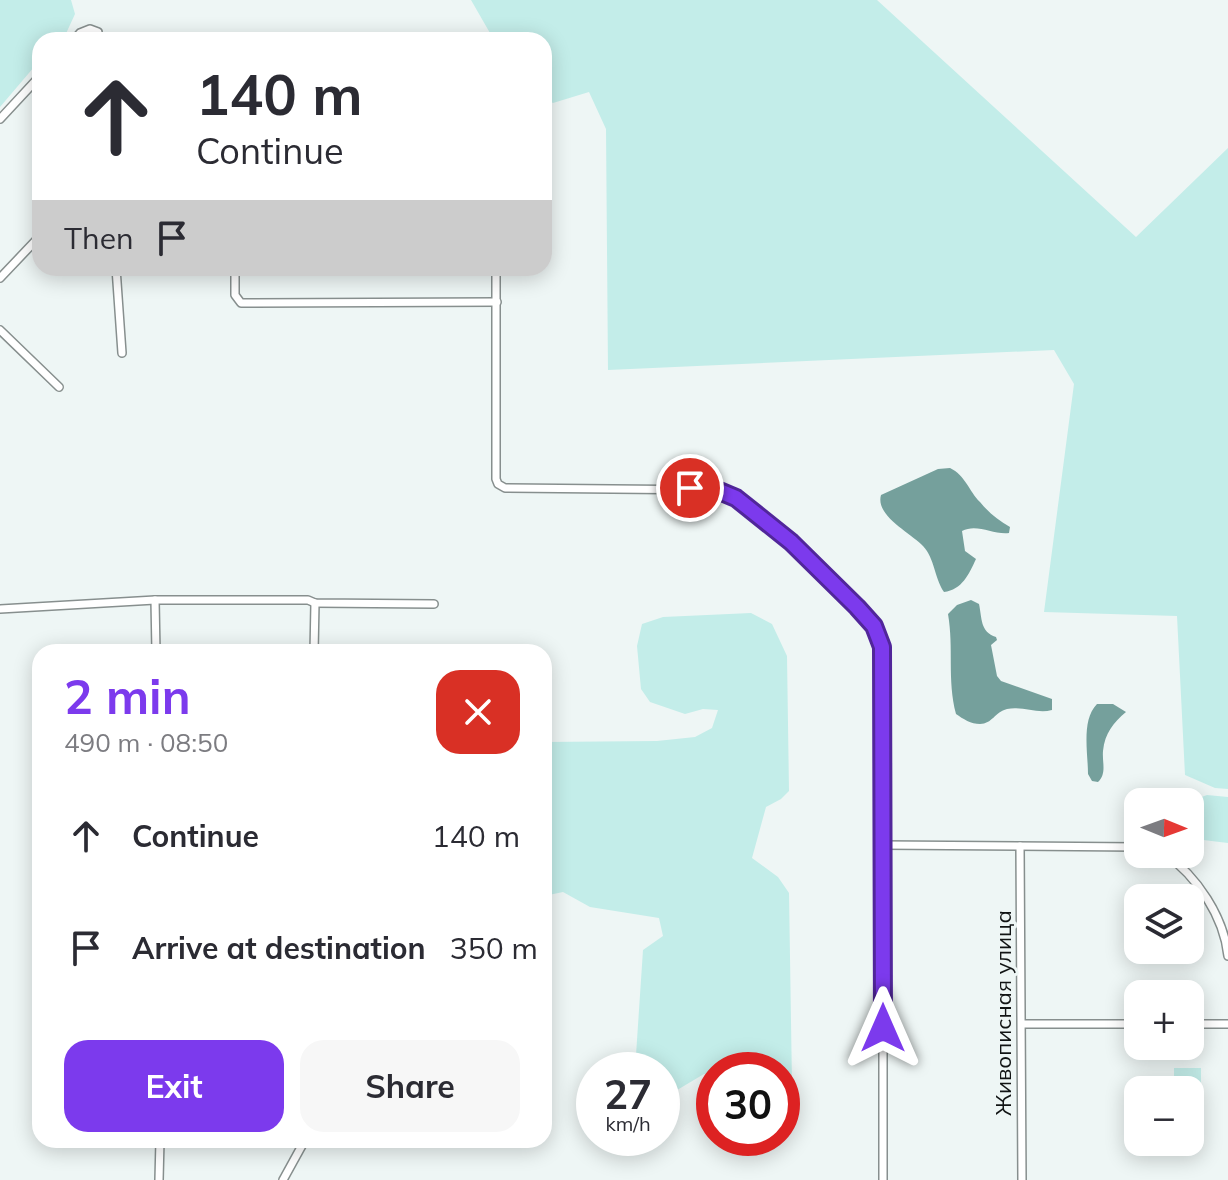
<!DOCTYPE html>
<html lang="en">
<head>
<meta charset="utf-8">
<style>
	body { margin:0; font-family:Mulish,sans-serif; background:#f7f7f7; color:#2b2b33; height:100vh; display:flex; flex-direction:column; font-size:30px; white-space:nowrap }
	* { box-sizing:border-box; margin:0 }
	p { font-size:26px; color:#7c7c81 }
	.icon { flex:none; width:44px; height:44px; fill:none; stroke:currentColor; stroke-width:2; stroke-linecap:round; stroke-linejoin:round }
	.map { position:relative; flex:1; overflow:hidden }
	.side { position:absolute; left:32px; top:644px; width:520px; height:504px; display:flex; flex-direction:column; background:#fff; border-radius:24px; box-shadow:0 4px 20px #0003 }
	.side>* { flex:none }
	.hud { position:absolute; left:32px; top:32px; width:520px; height:244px; border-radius:24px; box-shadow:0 4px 20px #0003; background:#fff; color:#2b2b33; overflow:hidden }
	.needle { width:52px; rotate:91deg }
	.fabs { position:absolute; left:1124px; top:788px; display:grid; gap:16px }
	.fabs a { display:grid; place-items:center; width:80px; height:80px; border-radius:16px; background:#fff; box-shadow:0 4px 20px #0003; font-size:40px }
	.speed { position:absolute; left:576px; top:1052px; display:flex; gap:16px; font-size:40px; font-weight:700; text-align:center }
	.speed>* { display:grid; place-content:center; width:104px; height:104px; border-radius:50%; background:#fff; box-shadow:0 4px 20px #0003; line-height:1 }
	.speed small { font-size:20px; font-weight:400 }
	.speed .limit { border:12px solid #d22; background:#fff; color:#111 }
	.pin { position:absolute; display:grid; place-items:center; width:68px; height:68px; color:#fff; margin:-34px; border:4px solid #fff; border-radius:50%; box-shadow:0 2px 8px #0007 }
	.me { position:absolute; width:88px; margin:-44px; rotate:0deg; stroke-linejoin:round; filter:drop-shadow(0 0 6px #0008) }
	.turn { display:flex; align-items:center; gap:28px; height:168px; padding:0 32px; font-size:36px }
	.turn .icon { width:104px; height:104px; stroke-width:2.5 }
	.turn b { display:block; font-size:56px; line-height:68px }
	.then { display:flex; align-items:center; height:76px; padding:0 32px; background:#0003; gap:16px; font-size:30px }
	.round { display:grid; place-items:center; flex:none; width:84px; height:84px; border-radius:24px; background:#f7f7f7 }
	.head { display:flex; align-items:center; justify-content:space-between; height:136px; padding:0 32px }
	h1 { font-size:48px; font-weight:700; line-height:60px; color:#7c3aed }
	.primary-button { display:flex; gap:16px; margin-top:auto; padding:16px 32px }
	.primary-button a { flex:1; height:92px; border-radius:24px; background:#7c3aed; color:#fff; font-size:32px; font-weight:700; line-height:92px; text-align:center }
	.primary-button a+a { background:#f7f7f7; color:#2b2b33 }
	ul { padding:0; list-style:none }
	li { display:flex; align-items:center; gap:24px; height:112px; padding:0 32px }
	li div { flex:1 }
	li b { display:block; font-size:30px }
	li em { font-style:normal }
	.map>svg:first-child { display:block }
	.green { fill:#c3ede9 }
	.water { fill:#75a09c }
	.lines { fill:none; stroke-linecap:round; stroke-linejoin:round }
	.street-casing { stroke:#878f8e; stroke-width:10 }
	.street { stroke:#fff; stroke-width:7 }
	.route-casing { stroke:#51269a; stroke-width:20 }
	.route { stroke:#7c3aed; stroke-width:14 }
	.labels { text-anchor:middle; stroke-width:6; stroke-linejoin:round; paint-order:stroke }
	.street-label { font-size:22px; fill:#111414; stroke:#eef6f5 }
</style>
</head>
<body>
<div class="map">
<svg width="1228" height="1180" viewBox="0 0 1228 1180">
	<rect width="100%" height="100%" fill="#eef6f5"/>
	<g class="green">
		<polygon points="0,0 71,0 75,14 63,40 40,40 40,60 0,107"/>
		<polygon points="471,0 877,0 1136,237 1228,148 1228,789 1215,788 1185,775 1177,616 1044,612 1074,384 1054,350 608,370 606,129 589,92 553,103 544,97 544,40 494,40"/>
		<polygon points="751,613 772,624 787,656 789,791 781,799 766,807 752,858 778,877 789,893 792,1085 782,1091 782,1070 771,1070 767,1063 759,1070 714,1070 714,1074 704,1074 662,1099 662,1070 635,1070 643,950 663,936 659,918 590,907 563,892 544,896 544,742 657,741 695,737 712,728 718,710 703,709 685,714 650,702 641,689 637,646 642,624 663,617"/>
		<path d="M1207,795L1228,797V843L1195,839L1190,835C1190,817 1187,801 1207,795Z"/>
		<polygon points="1174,1068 1201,1068 1201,1106 1190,1106 1190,1090 1174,1090"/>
	</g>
	<g class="water">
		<path d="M950,468C965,475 969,491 980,502C989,513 998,520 1010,527L1009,533C993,535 977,523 962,531L965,551L976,559C969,574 962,590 944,592C934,577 935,559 923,546C911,533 875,516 881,495L938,469Z"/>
		<path d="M971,600L979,604C982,618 980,632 996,637L997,640L991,645L997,676L1001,681L1052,699V710C1037,714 1023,706 1007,709C995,712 992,724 980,724C971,724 963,719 956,714C947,679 954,649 948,614L957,605Z"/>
		<path d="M1097,704H1113L1126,712C1113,723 1105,733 1103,751C1102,763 1107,773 1098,782L1092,781L1088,774C1088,753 1081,720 1097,704Z"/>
	</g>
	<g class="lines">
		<defs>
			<g id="street">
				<polyline points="74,40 80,33 90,29 98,32 98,40"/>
				<polyline points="237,40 242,38 360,37 368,40"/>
				<polyline points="0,119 40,76"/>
				<polyline points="116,268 122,353"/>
				<polyline points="235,268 235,295 241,303 497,302"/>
				<polyline points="496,268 496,479 498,484 505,488 717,490 736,498 791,542 857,607 874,626 882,647 883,670 883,1180"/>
				<polyline points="0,278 40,236"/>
				<polyline points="0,330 59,387"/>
				<polyline points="155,600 156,652"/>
				<polyline points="0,609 155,600 308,600 315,603 434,604"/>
				<polyline points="314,652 315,603"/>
				<polyline points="882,845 1138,847"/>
				<polyline points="1020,846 1022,1180"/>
				<path d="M1165,854C1197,876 1224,917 1228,956"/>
				<polyline points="1022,1024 1138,1024"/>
				<polyline points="1190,1024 1228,1024"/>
				<polyline points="159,1180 160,1140"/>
				<polyline points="283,1180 305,1140"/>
			</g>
		</defs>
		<use href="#street" class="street-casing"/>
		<use href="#street" class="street"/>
	</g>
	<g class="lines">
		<defs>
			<polyline id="route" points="690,488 717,490 736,498 791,542 857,607 874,626 882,647 883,1028"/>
		</defs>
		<use href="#route" class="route-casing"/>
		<use href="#route" class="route"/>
	</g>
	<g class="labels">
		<g class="street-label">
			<text transform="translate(1003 1013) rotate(-90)" y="8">Живописная улица</text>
		</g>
	</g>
</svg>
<div class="fabs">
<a><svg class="needle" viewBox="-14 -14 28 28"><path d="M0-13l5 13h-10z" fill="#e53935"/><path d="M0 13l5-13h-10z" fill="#7c7c81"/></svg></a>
<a><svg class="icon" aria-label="layers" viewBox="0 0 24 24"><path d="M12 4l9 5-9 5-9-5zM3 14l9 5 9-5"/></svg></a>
<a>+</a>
<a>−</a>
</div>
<div class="speed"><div>27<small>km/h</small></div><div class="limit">30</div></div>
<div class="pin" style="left:690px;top:488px;background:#d93025"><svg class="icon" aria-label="arrive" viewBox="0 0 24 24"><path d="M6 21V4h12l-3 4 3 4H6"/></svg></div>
<svg class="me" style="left:883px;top:1028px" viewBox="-20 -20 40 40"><path d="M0-17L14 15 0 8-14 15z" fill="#7c3aed" stroke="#fff" stroke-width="4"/></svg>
<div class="hud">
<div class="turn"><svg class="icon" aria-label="ahead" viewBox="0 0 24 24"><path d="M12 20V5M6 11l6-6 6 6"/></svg><div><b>140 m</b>Continue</div></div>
<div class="then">Then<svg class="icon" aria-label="arrive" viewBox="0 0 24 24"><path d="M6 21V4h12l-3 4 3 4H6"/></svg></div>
</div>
<section class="side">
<div class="head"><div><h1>2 min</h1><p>490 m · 08:50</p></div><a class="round" style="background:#d93025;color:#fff"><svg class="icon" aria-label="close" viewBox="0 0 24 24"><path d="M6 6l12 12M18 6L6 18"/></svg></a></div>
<ul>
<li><svg class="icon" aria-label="ahead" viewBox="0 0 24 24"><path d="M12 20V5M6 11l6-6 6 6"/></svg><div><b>Continue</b></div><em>140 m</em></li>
<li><svg class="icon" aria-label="arrive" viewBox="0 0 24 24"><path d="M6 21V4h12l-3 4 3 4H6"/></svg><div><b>Arrive at destination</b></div><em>350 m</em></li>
</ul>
<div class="primary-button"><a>Exit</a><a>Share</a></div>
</section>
</div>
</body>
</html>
